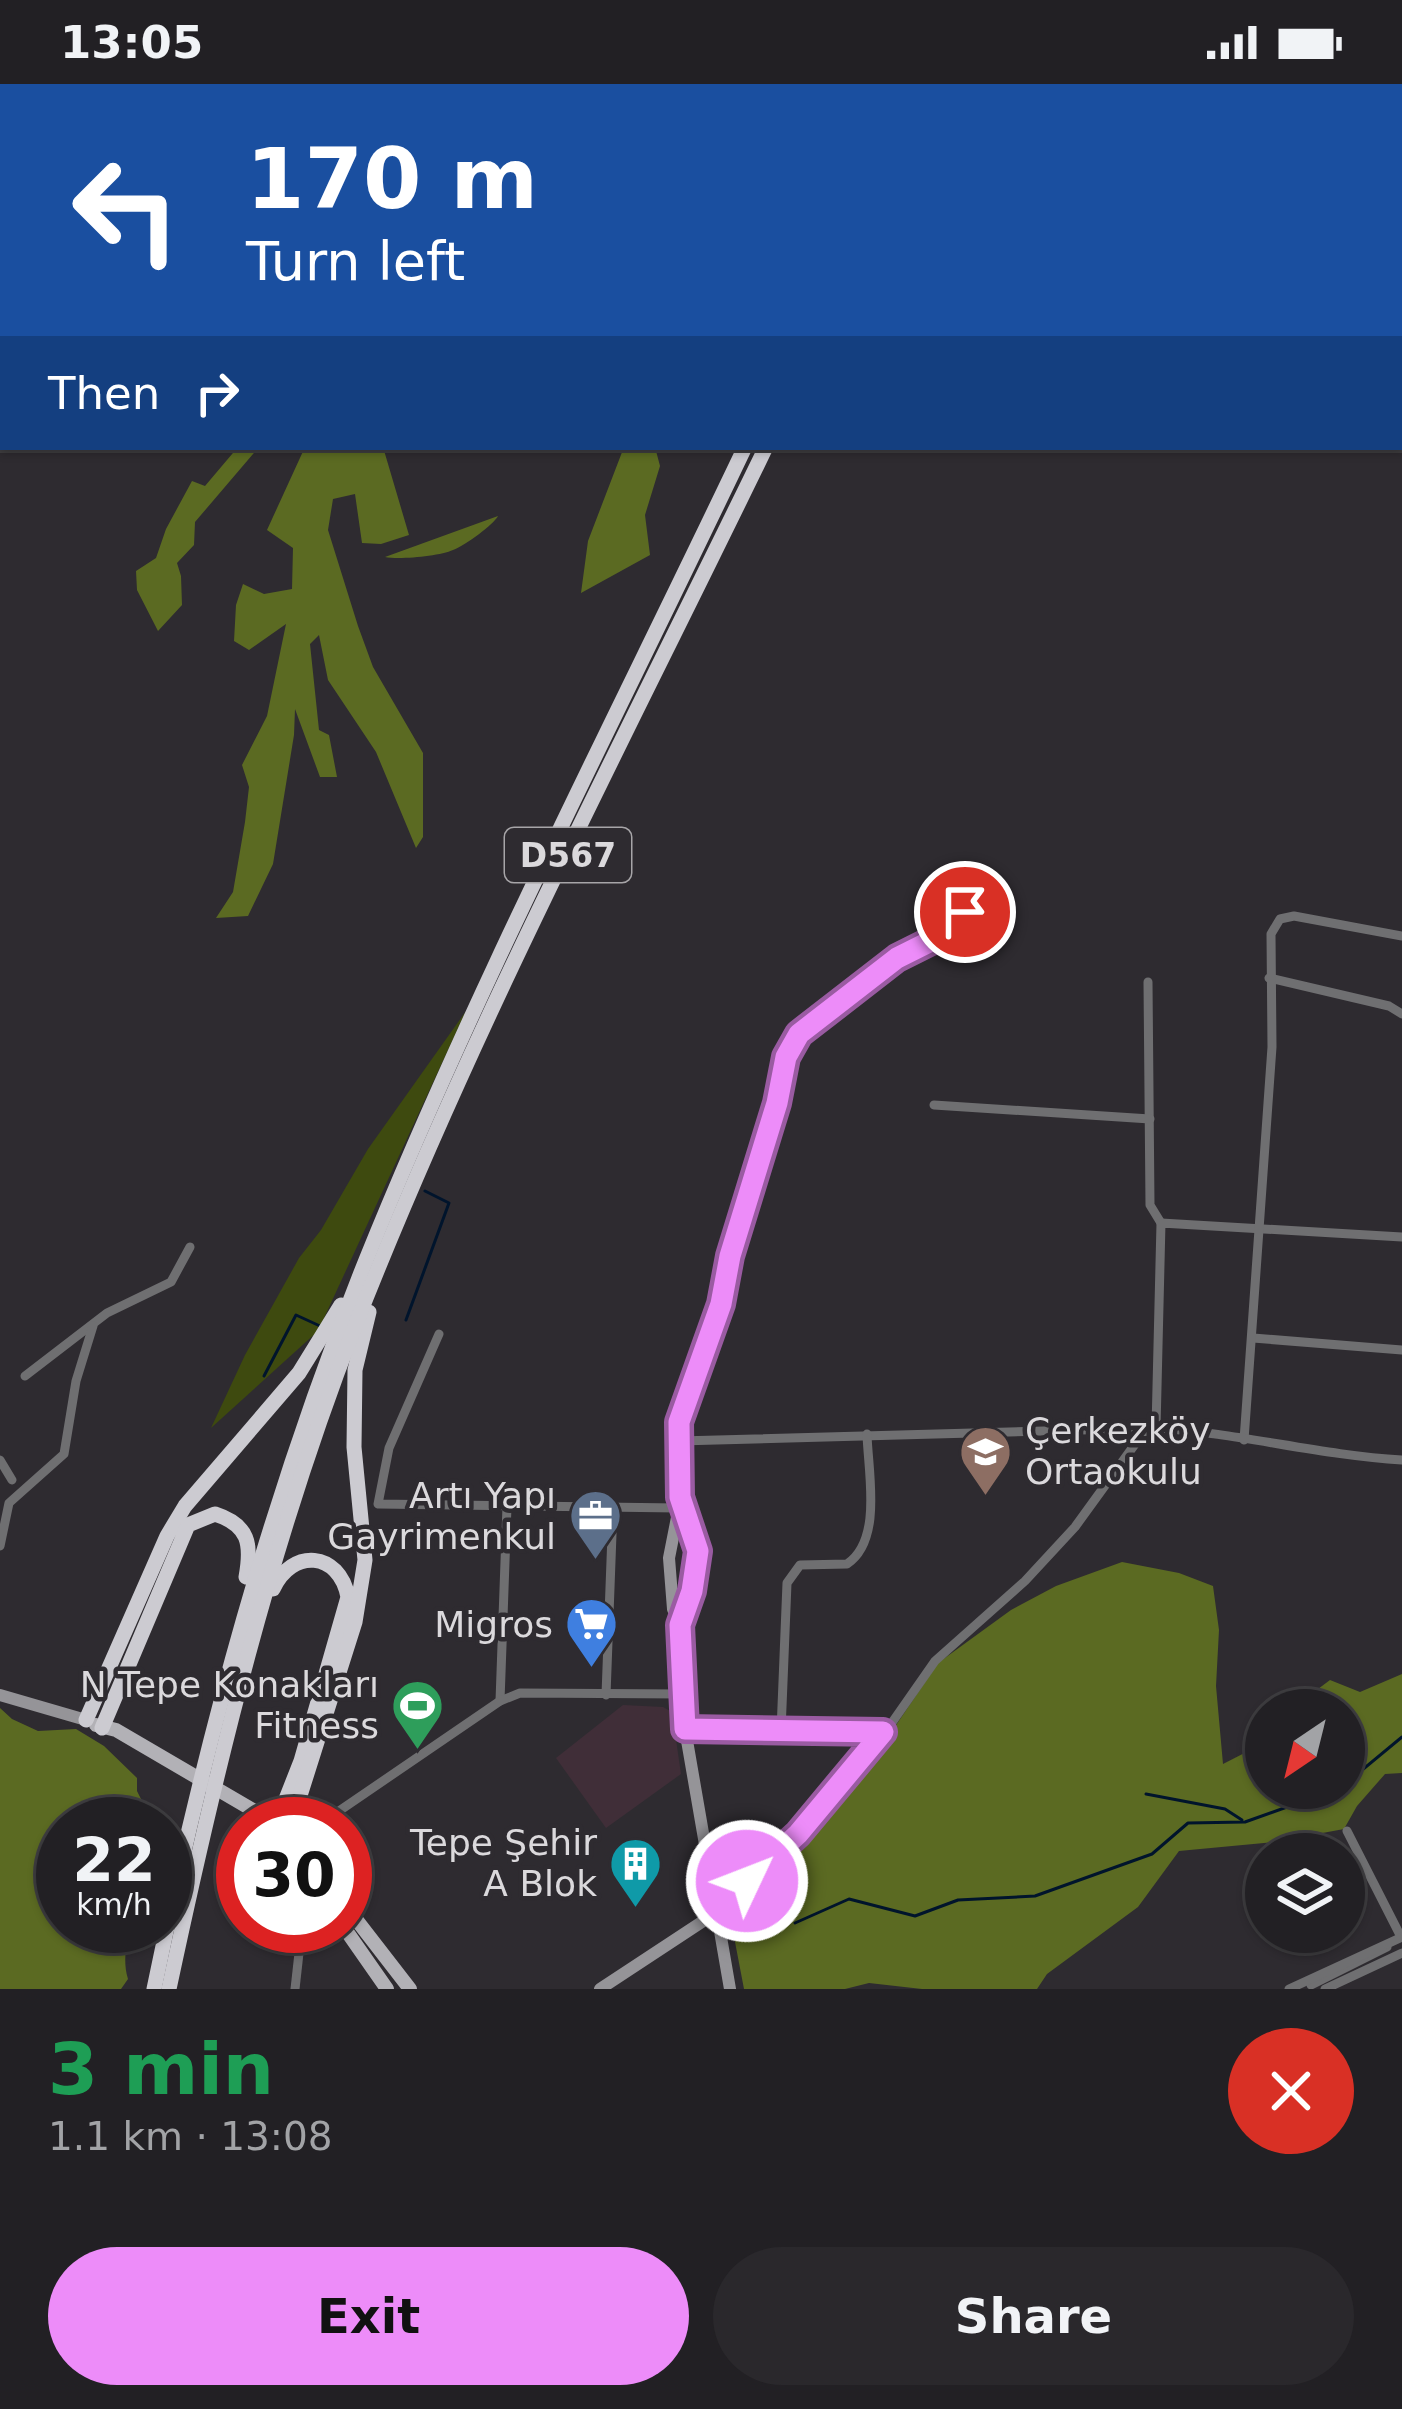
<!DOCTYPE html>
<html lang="en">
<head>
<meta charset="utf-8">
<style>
	body { margin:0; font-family:"DejaVu Sans",sans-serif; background:#2a282c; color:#f1f3f6; height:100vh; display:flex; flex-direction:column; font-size:45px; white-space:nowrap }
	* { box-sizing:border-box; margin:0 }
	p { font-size:39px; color:#a2a3a6 }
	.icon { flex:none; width:66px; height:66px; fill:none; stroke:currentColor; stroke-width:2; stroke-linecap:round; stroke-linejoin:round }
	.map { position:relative; height:1905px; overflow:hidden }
	.details { display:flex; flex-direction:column; background:#222024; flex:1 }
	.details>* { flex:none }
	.hud { position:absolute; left:0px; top:0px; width:1404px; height:366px; box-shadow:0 3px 9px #0004,0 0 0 3px #3f3e41; background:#1a4fa0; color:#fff; overflow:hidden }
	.needle { width:78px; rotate:215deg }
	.tools { position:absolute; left:1245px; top:1605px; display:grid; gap:24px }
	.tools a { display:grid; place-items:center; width:120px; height:120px; border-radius:50%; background:#222024; box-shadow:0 3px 9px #0004,0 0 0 3px #3f3e41; font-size:60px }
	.speed { position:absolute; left:36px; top:1713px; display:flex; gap:24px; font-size:60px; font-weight:700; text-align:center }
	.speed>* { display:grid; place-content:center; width:156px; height:156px; border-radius:50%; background:#222024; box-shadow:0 3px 9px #0004,0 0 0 3px #3f3e41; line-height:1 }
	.speed small { font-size:30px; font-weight:400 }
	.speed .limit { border:18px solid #d22; background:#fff; color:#111 }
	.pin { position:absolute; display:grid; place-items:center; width:102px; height:102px; color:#fff; margin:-51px; border:6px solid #fff; border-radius:50%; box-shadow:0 3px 12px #0007 }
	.me { position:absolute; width:132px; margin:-66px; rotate:47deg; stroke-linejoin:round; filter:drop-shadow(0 0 9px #0008) }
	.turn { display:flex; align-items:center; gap:42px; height:252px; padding:0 48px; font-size:54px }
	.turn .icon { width:156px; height:156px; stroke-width:2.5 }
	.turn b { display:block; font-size:84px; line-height:102px }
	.then { display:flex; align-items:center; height:114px; padding:0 48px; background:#0003; gap:24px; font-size:45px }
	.round { display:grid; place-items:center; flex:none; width:126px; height:126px; border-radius:63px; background:#2a282c }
	.summary { display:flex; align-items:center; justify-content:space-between; height:204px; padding:0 48px }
	h1 { font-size:72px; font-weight:700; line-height:90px; color:#1e9e55 }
	.action { display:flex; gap:24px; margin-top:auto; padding:24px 48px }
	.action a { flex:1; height:138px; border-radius:72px; background:#ed8cf9; color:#111; font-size:48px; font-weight:700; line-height:138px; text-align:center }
	.action a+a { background:#2a282c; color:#f1f3f6 }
	.status { display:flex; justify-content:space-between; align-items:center; height:84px; padding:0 60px; background:#222024; direction:ltr }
	.status svg { height:33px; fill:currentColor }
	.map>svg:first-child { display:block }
	.education { fill:#402e38 }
	.green { fill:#3e4a0f }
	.forest { fill:#5b6a22 }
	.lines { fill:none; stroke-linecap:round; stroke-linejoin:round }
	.stream { stroke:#00142c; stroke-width:3 }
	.street { stroke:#6f6f71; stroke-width:9 }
	.secondary { stroke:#959498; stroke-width:12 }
	.primary { stroke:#b2b1b6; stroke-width:14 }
	.highway { stroke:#cccbd1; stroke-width:15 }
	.route-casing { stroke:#9a5ba2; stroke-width:30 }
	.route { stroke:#ed8cf9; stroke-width:21 }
	.labels { text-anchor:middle; stroke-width:9; stroke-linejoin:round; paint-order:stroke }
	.shield { fill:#2e2b30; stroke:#a7a5a8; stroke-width:3 }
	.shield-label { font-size:33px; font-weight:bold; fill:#dbd9dc }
	.poi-label { font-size:36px; fill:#dbd9dc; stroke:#2e2b30; text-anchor:end }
</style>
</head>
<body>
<div class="status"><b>13:05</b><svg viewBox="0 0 49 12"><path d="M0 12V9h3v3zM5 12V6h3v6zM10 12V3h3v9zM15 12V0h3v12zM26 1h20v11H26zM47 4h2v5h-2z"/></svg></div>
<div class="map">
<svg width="1402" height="1905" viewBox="0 0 1402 1905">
	<rect width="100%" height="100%" fill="#2e2b30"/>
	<polygon class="education" points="623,1621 663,1623 672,1628 681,1690 606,1744 556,1674"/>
	<polygon class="green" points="466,927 318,1247 211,1344 245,1271 299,1174 321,1146 368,1065"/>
	<g class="forest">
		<polygon points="238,363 259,363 195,438 194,461 177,479 181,492 182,521 158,547 137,506 136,487 156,474 166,445 192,397 205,402"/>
		<polygon points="305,363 383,363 409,451 381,460 362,459 355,410 333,415 328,446 358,542 373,583 423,669 423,753 416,764 376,668 328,596 319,551 310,560 319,646 329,651 337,693 320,693 295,625 294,651 273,780 248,832 216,834 233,808 245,738 249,703 242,681 267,632 286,540 249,566 234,557 236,521 243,500 264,510 292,505 293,464 267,446"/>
		<polygon points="624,363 655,363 660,382 645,431 650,471 581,509 588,457"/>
		<path d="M498,432C494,440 466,461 453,466C440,472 399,476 385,473Z"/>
		<polygon points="1122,1478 1179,1489 1213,1502 1219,1546 1216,1602 1223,1680 1266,1658 1266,1704 1344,1704 1344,1626 1332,1626 1306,1614 1330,1596 1360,1608 1402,1590 1402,1689 1385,1690 1357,1722 1344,1745 1274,1758 1179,1767 1138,1823 1047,1890 1037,1905 922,1905 869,1899 845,1905 744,1905 731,1837 764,1785 805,1753 888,1653 938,1579 1011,1526 1056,1502"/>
		<path d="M0,1624L12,1635L38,1647L76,1645L104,1662L137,1694V1707L144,1721L136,1740H63V1842H126C128,1861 122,1876 128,1895L121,1905H0Z"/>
	</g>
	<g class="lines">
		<g class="stream">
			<polyline points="406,1236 449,1119 425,1107"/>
			<polyline points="264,1292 296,1231 320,1242"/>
			<polyline points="1344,1701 1402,1653"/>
			<polyline points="1146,1710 1225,1725 1242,1736"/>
			<polyline points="795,1839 849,1815 915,1832 958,1816 1035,1812 1152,1770 1188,1739 1245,1738 1340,1704"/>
		</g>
		<g class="street">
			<polyline points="1269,894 1389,922 1402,930"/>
			<polyline points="1148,898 1150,1121 1161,1139"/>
			<polyline points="934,1021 1150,1035"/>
			<polyline points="439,1250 389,1364 378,1420 678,1424"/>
			<polyline points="1253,1254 1402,1266"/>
			<polyline points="25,1292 107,1229 171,1198 190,1163"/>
			<polyline points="1156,1344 1161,1139 1402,1153"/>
			<polyline points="1244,1356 1272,963 1271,850 1280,835 1294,832 1402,852"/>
			<path d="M679,1357L1156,1344C1239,1349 1319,1371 1402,1376"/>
			<polyline points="0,1376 12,1396"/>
			<polyline points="681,1413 679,1338 721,1220 730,1172 777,1019 786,973 799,950 897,874 939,853 965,828"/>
			<polyline points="0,1462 9,1419 64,1370 76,1297 93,1242"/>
			<polyline points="606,1611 613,1423"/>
			<polyline points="500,1617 507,1422"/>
			<polyline points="685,1645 883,1649"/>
			<path d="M781,1647L787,1499L800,1481L847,1480C883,1456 868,1388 867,1350"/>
			<polyline points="320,1740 500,1617 520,1609 683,1610"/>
			<polyline points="1347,1747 1401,1853"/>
			<polyline points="717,1828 798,1750 891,1640 935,1577 1025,1497 1075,1443 1146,1345"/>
			<polyline points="1311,1901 1387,1863"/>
			<polyline points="295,1905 302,1842"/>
			<polyline points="1289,1905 1402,1853"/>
			<polyline points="1325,1905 1402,1869"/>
		</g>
		<g class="secondary">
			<polyline points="681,1413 669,1474 673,1525 680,1541 685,1645 730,1905"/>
			<path d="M680,1541C697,1502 706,1451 681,1413"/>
			<polyline points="0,1611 86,1636"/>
			<polyline points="600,1905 717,1828"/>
		</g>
		<g class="primary">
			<polyline points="96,1641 116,1646 275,1739"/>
			<polyline points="345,1821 410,1905"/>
			<polyline points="343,1842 387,1905"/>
		</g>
		<g class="highway">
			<polyline points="917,3 919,0"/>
			<polyline points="941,3 943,0"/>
			<path d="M273,1505C292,1464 339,1467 348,1513L301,1677L277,1738"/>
			<polyline points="86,1636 167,1452 185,1422 299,1289 341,1221"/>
			<path d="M102,1644L188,1441L215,1430C249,1441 252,1460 246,1493"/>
			<polyline points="291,1740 355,1538 365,1476 354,1363 355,1286 369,1228"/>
			<path d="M154,1905C205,1656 271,1412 366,1176C478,899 617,632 745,363"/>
			<path d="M169,1905C217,1680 271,1457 355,1242C473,941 625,654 766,363"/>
		</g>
	</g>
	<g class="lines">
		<defs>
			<polyline id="route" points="747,1797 798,1750 883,1648 685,1645 680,1541 692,1507 698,1467 680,1413 679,1338 721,1220 730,1172 777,1019 786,973 799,950 897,874 939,853 965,828"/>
		</defs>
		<use href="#route" class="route-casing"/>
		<use href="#route" class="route"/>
	</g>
	<defs>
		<symbol id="school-pin" viewBox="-11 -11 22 30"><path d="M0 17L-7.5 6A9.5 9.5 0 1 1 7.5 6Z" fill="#8d6e63" stroke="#2e2b30"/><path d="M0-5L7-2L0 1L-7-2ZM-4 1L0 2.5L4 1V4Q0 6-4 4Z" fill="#fff"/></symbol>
		<symbol id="office-pin" viewBox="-11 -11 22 30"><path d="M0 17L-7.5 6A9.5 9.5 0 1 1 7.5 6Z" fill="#5c6f8a" stroke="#2e2b30"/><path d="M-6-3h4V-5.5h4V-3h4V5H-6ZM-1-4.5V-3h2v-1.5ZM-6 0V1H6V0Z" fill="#fff"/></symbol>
		<symbol id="supermarket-pin" viewBox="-11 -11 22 30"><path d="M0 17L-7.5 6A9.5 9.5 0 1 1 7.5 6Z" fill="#3f7fe0" stroke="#2e2b30"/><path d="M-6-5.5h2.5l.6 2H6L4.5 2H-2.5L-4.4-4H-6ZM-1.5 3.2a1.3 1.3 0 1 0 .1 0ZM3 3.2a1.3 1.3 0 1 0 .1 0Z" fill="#fff"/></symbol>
		<symbol id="stadium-pin" viewBox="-11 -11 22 30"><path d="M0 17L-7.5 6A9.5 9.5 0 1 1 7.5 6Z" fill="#2e9e5b" stroke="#2e2b30"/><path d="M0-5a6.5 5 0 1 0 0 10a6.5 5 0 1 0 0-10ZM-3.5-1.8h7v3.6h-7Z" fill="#fff"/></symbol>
		<symbol id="building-pin" viewBox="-11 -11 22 30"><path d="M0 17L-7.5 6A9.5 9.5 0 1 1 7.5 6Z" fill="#0f9aa8" stroke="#2e2b30"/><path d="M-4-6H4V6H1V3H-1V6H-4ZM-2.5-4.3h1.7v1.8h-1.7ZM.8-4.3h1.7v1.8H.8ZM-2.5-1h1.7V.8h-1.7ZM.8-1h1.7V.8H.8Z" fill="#fff"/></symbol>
	</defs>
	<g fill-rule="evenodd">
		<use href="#school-pin" x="956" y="1338" width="59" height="81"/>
		<use href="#office-pin" x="566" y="1402" width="59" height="81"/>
		<use href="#supermarket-pin" x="562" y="1510" width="59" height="81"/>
		<use href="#stadium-pin" x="388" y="1592" width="59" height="81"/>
		<use href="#building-pin" x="606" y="1750" width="59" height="81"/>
	</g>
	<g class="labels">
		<rect class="shield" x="505" y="744" width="126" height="54" rx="9"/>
		<g class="shield-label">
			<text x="568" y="783">D567</text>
		</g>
		<g class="poi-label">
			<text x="1025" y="1359" text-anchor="start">Çerkezköy<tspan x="1025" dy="41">Ortaokulu</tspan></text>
			<text x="556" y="1424">Artı Yapı<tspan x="556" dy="41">Gayrimenkul</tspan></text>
			<text x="553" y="1553">Migros</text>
			<text x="379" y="1613">N Tepe Konakları<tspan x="379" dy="41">Fitness</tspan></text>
			<text x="597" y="1771">Tepe Şehir<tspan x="597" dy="41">A Blok</tspan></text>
		</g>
	</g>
</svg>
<div class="tools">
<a><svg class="needle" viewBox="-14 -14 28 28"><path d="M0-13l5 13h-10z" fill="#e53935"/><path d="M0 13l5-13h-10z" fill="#a2a3a6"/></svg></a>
<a><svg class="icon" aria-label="layers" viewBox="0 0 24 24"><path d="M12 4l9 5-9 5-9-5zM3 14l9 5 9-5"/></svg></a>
</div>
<div class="speed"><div>22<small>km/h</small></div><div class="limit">30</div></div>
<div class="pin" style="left:965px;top:828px;background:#d93025"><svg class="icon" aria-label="arrive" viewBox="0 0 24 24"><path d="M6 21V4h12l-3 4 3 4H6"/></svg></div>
<svg class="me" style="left:747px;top:1797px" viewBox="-20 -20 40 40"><circle r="17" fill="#ed8cf9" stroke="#fff" stroke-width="3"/><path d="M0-11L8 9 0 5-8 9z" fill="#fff"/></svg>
<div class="hud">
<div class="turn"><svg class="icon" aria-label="left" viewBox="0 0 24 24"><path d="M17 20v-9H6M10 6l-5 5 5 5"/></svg><div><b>170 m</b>Turn left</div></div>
<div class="then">Then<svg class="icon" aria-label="right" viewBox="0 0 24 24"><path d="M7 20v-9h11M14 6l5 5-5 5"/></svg></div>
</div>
</div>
<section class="details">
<div class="summary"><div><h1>3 min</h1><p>1.1 km · 13:08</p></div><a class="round" style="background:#d93025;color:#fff"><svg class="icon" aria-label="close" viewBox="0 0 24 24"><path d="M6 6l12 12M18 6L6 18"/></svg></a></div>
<div class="action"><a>Exit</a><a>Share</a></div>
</section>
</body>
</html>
